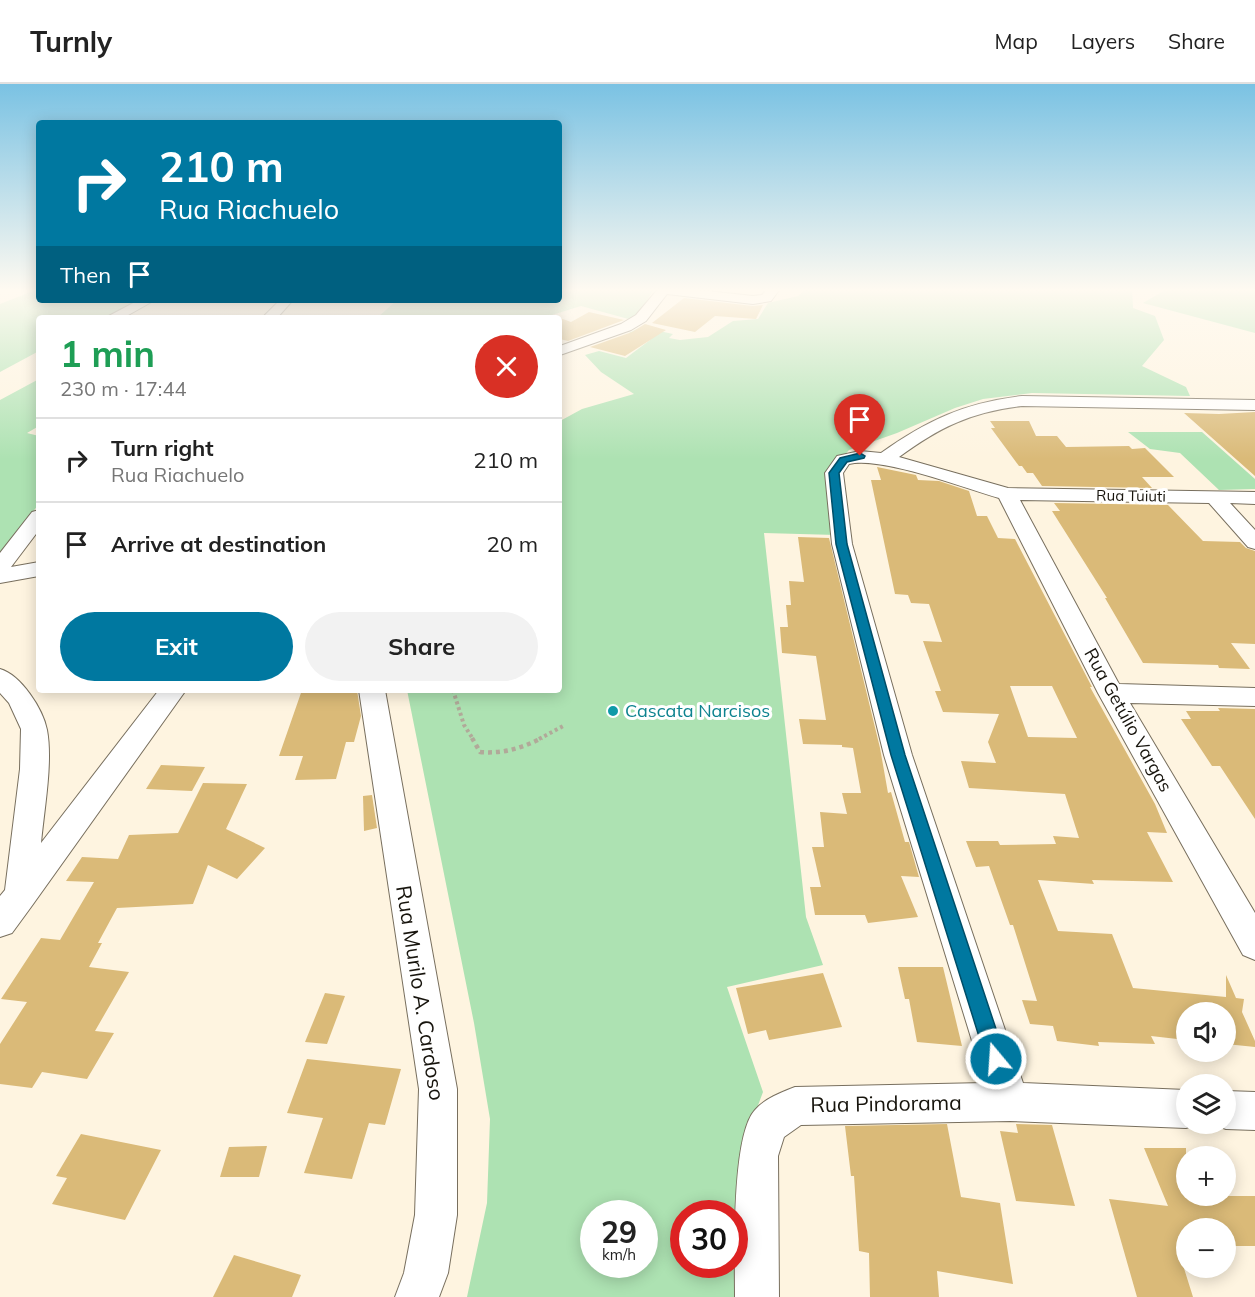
<!DOCTYPE html>
<html lang="en">
<head>
<meta charset="utf-8">
<style>
	body { margin:0; font-family:Mulish,sans-serif; background:#f2f2f2; color:#222; height:100vh; display:flex; flex-direction:column; font-size:22px; white-space:nowrap }
	* { box-sizing:border-box; margin:0 }
	p { font-size:20px; color:#767676 }
	.icon { flex:none; width:33px; height:33px; fill:none; stroke:currentColor; stroke-width:2; stroke-linecap:round; stroke-linejoin:round }
	.map { position:relative; flex:1; overflow:hidden }
	.sheet { position:absolute; left:36px; top:231px; width:526px; height:378px; display:flex; flex-direction:column; background:#fff; border-radius:6px; box-shadow:0 3px 15px #0003 }
	.sheet>* { flex:none }
	.guide { position:absolute; left:36px; top:36px; width:526px; height:183px; border-radius:6px; box-shadow:0 3px 15px #0003; background:#0078a0; color:#fff; overflow:hidden }
	.buttons { position:absolute; left:1176px; top:918px; display:grid; gap:12px }
	.buttons a { display:grid; place-items:center; width:60px; height:60px; border-radius:50%; background:#fff; box-shadow:0 3px 15px #0003; font-size:30px }
	.speed { position:absolute; left:580px; top:1116px; display:flex; gap:12px; font-size:30px; font-weight:700; text-align:center }
	.speed>* { display:grid; place-content:center; width:78px; height:78px; border-radius:50%; background:#fff; box-shadow:0 3px 15px #0003; line-height:1 }
	.speed small { font-size:15px; font-weight:400 }
	.speed .limit { border:9px solid #d22; background:#fff; color:#111 }
	.pin { position:absolute; display:grid; place-items:center; width:51px; height:51px; color:#fff; margin:-62px -26px; border-radius:50% 50% 50% 0; rotate:-45deg; box-shadow:0 0 6px #0007 }
	.pin .icon { rotate:45deg }
	.me { position:absolute; width:66px; margin:-33px; rotate:342deg; stroke-linejoin:round; filter:drop-shadow(0 0 4px #0008) }
	.turn { display:flex; align-items:center; gap:21px; height:126px; padding:0 24px; font-size:27px }
	.turn .icon { width:78px; height:78px; stroke-width:2.5 }
	.turn b { display:block; font-size:42px; line-height:51px }
	.then { display:flex; align-items:center; height:57px; padding:0 24px; background:#0003; gap:12px; font-size:22px }
	.round { display:grid; place-items:center; flex:none; width:63px; height:63px; border-radius:32px; background:#f2f2f2 }
	.head { display:flex; align-items:center; justify-content:space-between; height:102px; padding:0 24px }
	h1 { font-size:36px; font-weight:700; line-height:45px; color:#1e9e55 }
	.cta { display:flex; gap:12px; margin-top:auto; padding:12px 24px }
	.cta a { flex:1; height:69px; border-radius:36px; background:#0078a0; color:#fff; font-size:24px; font-weight:700; line-height:69px; text-align:center }
	.cta a+a { background:#f2f2f2; color:#222 }
	ul { padding:0; list-style:none }
	li { display:flex; align-items:center; gap:18px; height:84px; padding:0 24px; border-top:2px solid #e0e0e0 }
	li div { flex:1 }
	li b { display:block; font-size:22px }
	li em { font-style:normal }
	header { display:flex; align-items:center; gap:36px; box-sizing:border-box; height:84px; padding:0 30px; background:#fff; border-bottom:2px solid #e0e0e0 }
	header strong { font-size:28px }
	nav { display:flex; gap:33px; margin-inline-start:auto; font-size:21px }
	.map>svg:first-child { display:block }
	.green { fill:#ade2b2; fill-rule:evenodd }
	.building { fill:#daba78; fill-rule:evenodd }
	.lines { fill:none; stroke-linecap:round; stroke-linejoin:round }
	.minor-casing { stroke:#786f5e; stroke-width:2 }
	.path-far1 { stroke:#b1a999; stroke-width:4; stroke-dasharray:3 3; stroke-linecap:butt }
	.path { stroke:#b1a999; stroke-width:4.5; stroke-dasharray:4 4; stroke-linecap:butt }
	.minor { fill:#fff; fill-rule:evenodd }
	.route { fill:#0078a0; stroke:#004e68; stroke-width:1.5 }
	.culture-dot { fill:#0f9aa8; stroke:#fff; stroke-width:2 }
	.labels { text-anchor:middle; stroke-width:6; stroke-linejoin:round; paint-order:stroke }
	.far-street-label { font-size:15px; fill:#17140d; stroke:#fff }
	.culture-label { font-size:18px; fill:#0d838f; stroke:#fff; text-anchor:start }
	.street-label { font-size:18px; fill:#17140d; stroke:#fff }
	.near-street-label { font-size:21px; fill:#17140d; stroke:#fff }
</style>
</head>
<body>
<header>
<strong>Turnly</strong>
<nav><a>Map</a><a>Layers</a><a>Share</a></nav>
</header>
<div class="map">
<svg width="1255" height="1213" viewBox="0 0 1255 1213">
	<rect width="100%" height="100%" fill="#fef4e0"/>
	<g class="green">
		<polygon points="38,205 39,216 145,216 108,234 39,234 39,267 0,288 0,220"/>
		<polygon points="560,205 654,205 638,231 632,236 581,222 542,234 377,234 397,216 560,216"/>
		<path d="M806,205H1132L1133,224L1155,232L1164,256L1142,282L1186,303L1190,312L1032,309L983,315L955,324L897,349L849,366L835,382L836,451L764,449L806,833L823,881L727,903L763,1008L748,1048L741,1213H467L487,1119L490,1035L474,939L407,606H560V337L582,325L634,310L601,288L585,271L599,267L626,274L650,256L629,249L641,243L673,250L669,254L680,256L708,253L733,237L758,235L768,219L798,212ZM594,1130H645V1180H594ZM684,1130H735V1180H684Z"/>
		<polygon points="1167,205 1255,205 1255,249 1143,219"/>
		<polygon points="39,295 39,342 27,349 39,352 39,420 0,469 0,316"/>
		<polygon points="1128,348 1202,348 1255,395 1255,405 1219,406 1180,369 1150,365"/>
	</g>
	<g class="building">
		<polygon points="684,214 753,222 763,221 756,235 715,232 695,248 652,239"/>
		<polygon points="589,228 624,236 568,257 560,255 560,234 571,238"/>
		<polygon points="645,240 666,246 625,272 590,263 632,248"/>
		<polygon points="1255,328 1255,392 1184,329 1219,330"/>
		<polygon points="990,337 1029,337 1036,352 1057,352 1066,363 1129,362 1132,365 1145,364 1174,393 1142,393 1152,404 1042,402 1033,389 1027,389 1022,382 1019,382 991,344 995,344"/>
		<path d="M877,383L916,391L918,396L939,397L969,407L977,432H987L998,454L1015,455L1092,603H1090L1155,720L1167,749L1147,748L1173,798L1092,796L1094,800L1038,796L1058,847L1112,850L1133,904L1226,913V891L1236,914L1244,915L1242,928L1255,957V963L1226,960V928H1186V956L1151,952L1155,960L1098,958L1099,962L1057,957L1053,942L1030,940L1022,916L1037,917L1013,841H1010L989,782L976,783L966,757H998L1000,761L1056,760L1053,752L1079,754L1065,710L969,704L961,677L996,679L988,658L999,630L943,628L935,607H941L923,557L942,558L929,520L911,519L908,511L895,510L871,396H881ZM1010,602H1052L1077,654L1028,653Z"/>
		<polygon points="1054,419 1168,421 1203,457 1240,458 1246,464 1255,467 1255,560 1231,559 1250,585 1219,584 1218,581 1143,579 1105,514 1107,514 1052,427 1060,427"/>
		<polygon points="798,453 829,454 880,664 888,709 891,708 905,758 909,758 919,793 901,792 918,833 868,839 865,831 815,831 810,803 821,803 812,763 824,763 820,728 847,730 842,709 861,709 853,664 842,663 842,661 803,660 799,635 826,636 816,572 782,569 780,543 788,543 786,521 791,521 789,497 804,498"/>
		<polygon points="302,606 357,606 361,632 354,658 346,658 336,695 295,696 303,672 279,672"/>
		<polygon points="1218,624 1255,625 1255,735 1220,682 1212,682 1181,635 1191,635 1186,627 1220,627"/>
		<polygon points="161,681 205,683 192,707 146,705"/>
		<polygon points="203,699 247,700 226,745 265,764 237,795 208,781 193,820 117,824 98,859 102,859 89,883 129,888 95,947 114,949 87,995 42,988 32,1004 0,1000 0,960 27,918 1,915 41,854 60,856 94,798 66,797 82,773 118,775 129,751 178,749"/>
		<polygon points="372,711 377,744 364,747 363,712"/>
		<polygon points="898,883 943,883 962,962 917,958 909,915 905,915"/>
		<polygon points="823,889 842,943 769,956 766,946 748,950 736,904"/>
		<polygon points="325,909 345,912 327,960 305,958"/>
		<polygon points="307,975 401,985 385,1041 369,1039 352,1095 304,1089 323,1034 287,1029"/>
		<polygon points="947,1040 961,1113 1000,1119 1013,1200 937,1187 939,1213 870,1213 869,1169 859,1167 854,1092 851,1092 845,1042"/>
		<polygon points="1016,1040 1052,1041 1075,1122 1016,1117 1000,1047 1018,1049"/>
		<polygon points="81,1050 161,1066 125,1136 52,1120 67,1094 56,1092"/>
		<polygon points="267,1062 259,1093 220,1093 229,1063"/>
		<polygon points="1144,1064 1186,1064 1186,1112 1255,1112 1255,1162 1226,1162 1226,1144 1186,1144 1186,1162 1177,1162 1193,1213 1137,1213 1109,1115 1168,1122"/>
		<polygon points="234,1171 301,1191 292,1213 213,1213"/>
	</g>
	<g class="lines">
		<defs>
			<g id="minor">
				<polygon points="658,205 689,205 753,212 762,211 767,205 780,205 771,217 753,220 667,210 646,237 631,246 560,271 560,262 621,240 636,231"/>
				<polygon points="139,216 155,216 123,234 105,234"/>
				<polygon points="280,216 293,216 277,234 262,234"/>
				<path d="M1022,312L1255,316V326L1022,322C971,328 940,343 899,373L1008,404L1255,408V420L1230,419L1255,446V465L1248,463L1209,419L1020,416L1119,600L1255,604V622L1130,619L1255,829V876L1243,871L1098,609L999,414C964,404 881,372 849,380L843,389L852,460L912,671L1023,999L1186,1006V1040H1198L1186,1044L1010,1037L801,1041L784,1053L778,1072L779,1213H735C735,1174 731,1052 755,1026C764,1015 782,1008 795,1003L985,999L884,671L832,460L825,389L837,372L860,367L881,369C928,336 964,319 1022,312Z"/>
				<polygon points="39,426 39,446 11,483 39,478 39,492 0,499 0,469 32,428"/>
				<path d="M0,585C21,591 43,625 47,646C53,678 44,726 41,759L159,606H186L31,823L12,849L0,853V812L5,806L20,685L21,645L9,619L0,609Z"/>
				<polygon points="359,606 385,606 457,1005 457,1131 448,1189 439,1213 395,1213 404,1189 415,1131 419,1005"/>
				<polygon points="1226,1007 1255,1008 1255,1046 1226,1045 1212,1040 1226,1040"/>
			</g>
		</defs>
		<use href="#minor" class="minor-casing"/>
		<g class="path-far1">
			<polyline points="453,606 464,641 473,655"/>
			<polyline points="539,655 565,641"/>
		</g>
		<path class="path" d="M472,654L480,668C503,670 522,664 542,654"/>
		<use href="#minor" class="minor"/>
	</g>
	<linearGradient id="sky" x2="0" y2="1"><stop stop-color="#7ac2e3"/><stop offset="0.55" stop-color="#fffaf1"/><stop offset="1" stop-color="#fffaf1" stop-opacity="0"/></linearGradient>
	<rect width="1255" height="375" fill="url(#sky)"/>
	<polygon class="route" points="860,369 865,372 864,374 847,378 839,389 847,460 905,671 1006,975 1003,982 996,985 989,982 986,975 891,671 836,460 829,389 840,374"/>
	<circle class="culture-dot" cx="613" cy="627" r="6"/>
	<g class="labels">
		<g class="far-street-label">
			<text transform="translate(1131 412) rotate(1)" y="5">Rua Tuiuti</text>
		</g>
		<g class="culture-label">
			<text x="625" y="633">Cascata Narcisos</text>
		</g>
		<g class="street-label">
			<text transform="translate(1128 636) rotate(61)" y="6">Rua Getúlio Vargas</text>
		</g>
		<g class="near-street-label">
			<text transform="translate(420 909) rotate(81)" y="7">Rua Murilo A. Cardoso</text>
			<text transform="translate(886 1020) rotate(-1)" y="7">Rua Pindorama</text>
		</g>
	</g>
</svg>
<div class="buttons">
<a><svg class="icon" aria-label="sound" viewBox="0 0 24 24"><path d="M4 9h4l5-4v14l-5-4H4zM17 9q2 3 0 6"/></svg></a>
<a><svg class="icon" aria-label="layers" viewBox="0 0 24 24"><path d="M12 4l9 5-9 5-9-5zM3 14l9 5 9-5"/></svg></a>
<a>+</a>
<a>−</a>
</div>
<div class="speed"><div>29<small>km/h</small></div><div class="limit">30</div></div>
<div class="pin" style="left:860px;top:372px;background:#d93025"><svg class="icon" aria-label="arrive" viewBox="0 0 24 24"><path d="M6 21V4h12l-3 4 3 4H6"/></svg></div>
<svg class="me" style="left:996px;top:975px" viewBox="-20 -20 40 40"><circle r="17" fill="#0078a0" stroke="#fff" stroke-width="3"/><path d="M0-11L8 9 0 5-8 9z" fill="#fff"/></svg>
<div class="guide">
<div class="turn"><svg class="icon" aria-label="right" viewBox="0 0 24 24"><path d="M7 20v-9h11M14 6l5 5-5 5"/></svg><div><b>210 m</b>Rua Riachuelo</div></div>
<div class="then">Then<svg class="icon" aria-label="arrive" viewBox="0 0 24 24"><path d="M6 21V4h12l-3 4 3 4H6"/></svg></div>
</div>
<section class="sheet">
<div class="head"><div><h1>1 min</h1><p>230 m · 17:44</p></div><a class="round" style="background:#d93025;color:#fff"><svg class="icon" aria-label="close" viewBox="0 0 24 24"><path d="M6 6l12 12M18 6L6 18"/></svg></a></div>
<ul>
<li><svg class="icon" aria-label="right" viewBox="0 0 24 24"><path d="M7 20v-9h11M14 6l5 5-5 5"/></svg><div><b>Turn right</b><p>Rua Riachuelo</p></div><em>210 m</em></li>
<li><svg class="icon" aria-label="arrive" viewBox="0 0 24 24"><path d="M6 21V4h12l-3 4 3 4H6"/></svg><div><b>Arrive at destination</b></div><em>20 m</em></li>
</ul>
<div class="cta"><a>Exit</a><a>Share</a></div>
</section>
</div>
</body>
</html>
